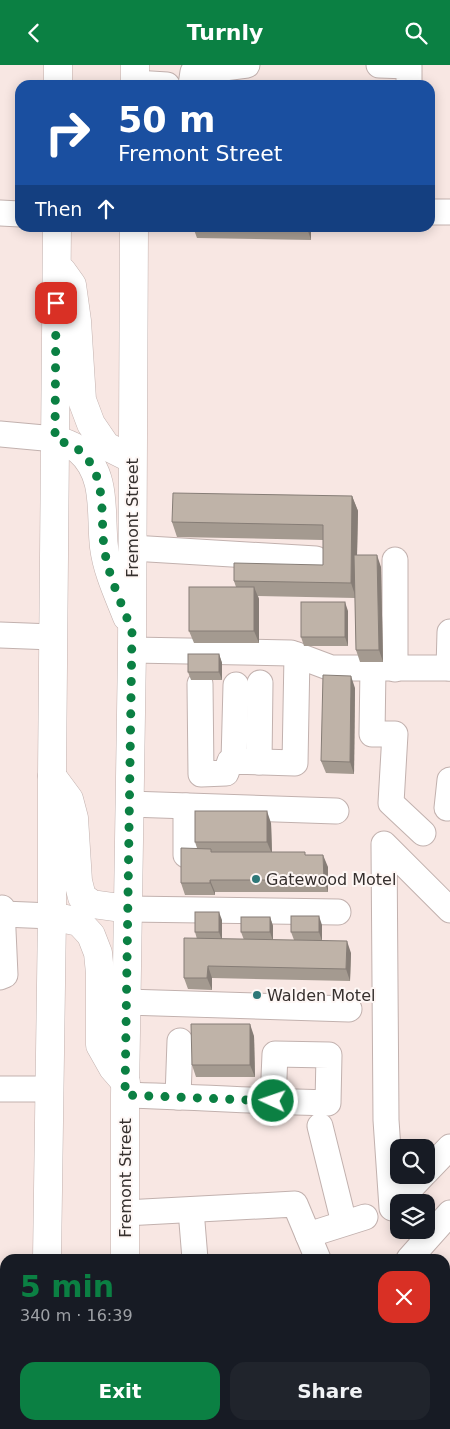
<!DOCTYPE html>
<html lang="en">
<head>
<meta charset="utf-8">
<style>
	body { margin:0; font-family:"DejaVu Sans",sans-serif; background:#20242c; color:#f1f3f6; height:100vh; display:flex; flex-direction:column; font-size:19px; white-space:nowrap }
	* { box-sizing:border-box; margin:0 }
	p { font-size:16px; color:#9ea1a6 }
	.icon { flex:none; width:28px; height:28px; fill:none; stroke:currentColor; stroke-width:2; stroke-linecap:round; stroke-linejoin:round }
	.map { position:relative; flex:1; overflow:hidden }
	.side { position:absolute; left:0px; top:1189px; width:450px; height:176px; display:flex; flex-direction:column; background:#171b24; border-radius:15px 15px 0 0; box-shadow:0 2px 12px #0003 }
	.side>* { flex:none }
	.top-card { position:absolute; left:15px; top:15px; width:420px; height:152px; border-radius:15px; box-shadow:0 2px 12px #0003; background:#1a4fa0; color:#fff; overflow:hidden }
	.controls { position:absolute; left:390px; top:1074px; display:grid; gap:10px }
	.controls a { display:grid; place-items:center; width:45px; height:45px; border-radius:10px; background:#171b24; box-shadow:0 2px 12px #0003; font-size:25px }
	.pin { position:absolute; display:grid; place-items:center; width:42px; height:42px; color:#fff; margin:-21px; border-radius:10px; box-shadow:0 2px 8px #0006 }
	.me { position:absolute; width:55px; margin:-28px; rotate:273deg; stroke-linejoin:round; filter:drop-shadow(0 0 4px #0008) }
	.turn { display:flex; align-items:center; gap:18px; height:105px; padding:0 20px; font-size:22px }
	.turn .icon { width:65px; height:65px; stroke-width:2.5 }
	.turn b { display:block; font-size:35px; line-height:42px }
	.then { display:flex; align-items:center; height:48px; padding:0 20px; background:#0003; gap:10px; font-size:19px }
	.round { display:grid; place-items:center; flex:none; width:52px; height:52px; border-radius:15px; background:#20242c }
	.headline { display:flex; align-items:center; justify-content:space-between; height:85px; padding:0 20px }
	h1 { font-size:30px; font-weight:700; line-height:38px; color:#0b8043 }
	.button { display:flex; gap:10px; margin-top:auto; padding:10px 20px }
	.button a { flex:1; height:58px; border-radius:15px; background:#0b8043; color:#fff; font-size:20px; font-weight:700; line-height:58px; text-align:center }
	.button a+a { background:#20242c; color:#f1f3f6 }
	header { display:flex; justify-content:space-between; align-items:center; height:65px; padding:0 20px; background:#0b8043; color:#fff; font-size:22px; font-weight:700 }
	.map>svg:first-child { display:block }
	.lines { fill:none; stroke-linecap:round; stroke-linejoin:round }
	.minor-casing { stroke:#c2b1ae; stroke-width:27 }
	.major-casing { stroke:#c2b1ae; stroke-width:29 }
	.minor { stroke:#fff; stroke-width:25 }
	.major { stroke:#fff; stroke-width:28 }
	.wall { fill:#a49a90 }
	.shaded-wall { fill:#867d76 }
	.building { fill:#bfb3a8; stroke:#867d76 }
	.route { stroke:#0b8043; stroke-width:9; stroke-dasharray:0 16.2 }
	.poi-dot { fill:#2e7878; stroke:#fef7f5; stroke-width:2 }
	.labels { text-anchor:middle; stroke-width:4; stroke-linejoin:round; paint-order:stroke }
	.street-label { font-size:16px; fill:#36302e; stroke:#fef7f5 }
	.poi-label { font-size:16px; fill:#36302e; stroke:#fef7f5; text-anchor:start }
</style>
</head>
<body>
<header><svg class="icon" aria-label="back" viewBox="0 0 24 24"><path d="M15 5l-7 7 7 7"/></svg>Turnly<svg class="icon" aria-label="search" viewBox="0 0 24 24"><circle cx="10" cy="10" r="6"/><path d="M15 15l6 6"/></svg></header>
<div class="map">
<svg width="450" height="1364" viewBox="0 0 450 1364">
	<rect width="100%" height="100%" fill="#f8e7e3"/>
	<g class="lines">
		<defs>
			<g id="minor">
				<polyline points="379,0 409,1 409,20"/>
				<polyline points="135,18 167,20"/>
				<polyline points="191,20 193,7 247,0"/>
				<polyline points="430,147 450,147"/>
				<polyline points="0,148 20,149"/>
				<polyline points="0,369 55,374"/>
				<polyline points="132,483 316,494"/>
				<polyline points="395,495 395,604"/>
				<polyline points="0,570 53,572"/>
				<polyline points="132,585 291,588 331,603 450,603"/>
				<polyline points="373,603 372,669 395,669 391,738 423,768"/>
				<polyline points="449,603 450,567"/>
				<polyline points="200,619 201,709 226,708 230,696 295,698 297,590"/>
				<polyline points="234,696 236,620"/>
				<polyline points="259,697 260,618"/>
				<polyline points="450,715 447,743 450,739"/>
				<polyline points="129,739 336,746"/>
				<polyline points="186,741 186,790"/>
				<polyline points="128,844 338,847"/>
				<polyline points="3,849 52,851"/>
				<polyline points="0,912 5,910 2,843"/>
				<polyline points="126,937 349,944"/>
				<polyline points="0,1024 48,1024"/>
				<path d="M125,1030C193,1032 260,1036 328,1038L329,990L275,989L273,1036"/>
				<polyline points="178,1032 180,976"/>
				<polyline points="320,1061 344,1158"/>
				<polyline points="426,1107 450,1082"/>
				<polyline points="423,1110 392,1143 386,1055 384,779 450,845"/>
				<polyline points="191,1145 195,1194"/>
				<polyline points="125,1148 295,1139 318,1194"/>
				<polyline points="308,1170 365,1152"/>
				<polyline points="409,1194 450,1148"/>
				<polyline points="445,1251 450,1245"/>
				<polyline points="0,1280 5,1280"/>
				<polyline points="180,1364 180,1360"/>
				<polyline points="264,1364 268,1360"/>
				<polyline points="339,1364 343,1360"/>
				<polyline points="448,1364 449,1334"/>
			</g>
			<g id="major">
				<polyline points="58,20 58,0"/>
				<polyline points="135,20 135,0"/>
				<polyline points="62,206 72,220 77,256 82,335 91,359 106,381 132,394"/>
				<path d="M55,374C62,377 73,380 79,385C108,410 100,449 104,482C107,506 118,529 127,552"/>
				<polyline points="52,711 69,734 74,753 78,816 82,832 92,839 128,844"/>
				<polyline points="52,851 79,857 91,870 98,888 100,908 100,980 113,1003 126,1018"/>
				<polyline points="47,1194 52,851 52,711 57,162"/>
				<polyline points="125,1194 125,1030 132,585 134,162"/>
				<polyline points="45,1364 45,1360"/>
				<polyline points="124,1364 124,1360"/>
			</g>
		</defs>
		<use href="#minor" class="minor-casing"/>
		<use href="#major" class="major-casing"/>
		<use href="#minor" class="minor"/>
		<use href="#major" class="major"/>
	</g>
	<g class="wall">
		<polygon points="193,162 311,162 311,175 197,173"/>
		<polygon points="352,431 358,446 357,490 381,502 383,597 360,597 356,585 355,533 258,531 259,534 259,578 194,578 189,566 236,522 234,516 323,500 323,475 177,472 172,457"/>
		<polygon points="348,546 348,581 304,581 301,572"/>
		<polygon points="219,589 222,598 222,615 191,615 188,607"/>
		<polygon points="355,623 354,709 326,708 321,696"/>
		<polygon points="271,758 272,787 306,790 328,802 328,827 215,827 215,830 185,830 181,818 197,783 195,777"/>
		<polygon points="270,852 273,861 273,875 351,888 350,916 212,913 212,925 188,924 184,913 197,874 195,867 222,855 222,874 244,875 241,867"/>
		<polygon points="322,860 322,876 294,875 291,867"/>
		<polygon points="254,971 255,1012 196,1012 192,1000"/>
	</g>
	<g class="shaded-wall">
		<polygon points="307,162 311,162 311,175 307,163"/>
		<polygon points="352,431 358,446 356,533 351,518"/>
		<polygon points="377,490 381,502 383,597 379,585"/>
		<polygon points="254,522 259,534 259,578 254,566"/>
		<polygon points="345,537 348,546 348,581 345,572"/>
		<polygon points="219,589 222,598 222,615 219,607"/>
		<polygon points="351,611 355,623 354,709 350,697"/>
		<polygon points="267,746 271,758 272,789 267,777"/>
		<polygon points="323,790 328,802 328,827 324,815"/>
		<polygon points="210,815 215,827 215,830 210,818"/>
		<polygon points="219,847 222,855 222,876 219,867"/>
		<polygon points="319,851 322,860 322,876 319,867"/>
		<polygon points="270,852 273,861 273,876 270,867"/>
		<polygon points="347,876 351,888 350,916 346,904"/>
		<polygon points="208,901 212,913 212,925 207,913"/>
		<polygon points="250,959 254,971 255,1012 250,1000"/>
	</g>
	<g class="building">
		<polygon points="173,428 352,431 351,518 234,516 234,498 323,500 323,460 172,457"/>
		<polygon points="354,490 377,490 379,585 356,585"/>
		<rect x="189" y="522" width="65" height="44"/>
		<rect x="301" y="537" width="44" height="35"/>
		<rect x="188" y="589" width="31" height="18"/>
		<polygon points="323,610 351,611 350,697 321,696"/>
		<rect x="195" y="746" width="72" height="31"/>
		<polygon points="181,783 211,784 211,787 305,787 305,790 323,790 324,815 210,815 210,818 181,818"/>
		<rect x="195" y="847" width="24" height="20"/>
		<rect x="291" y="851" width="28" height="16"/>
		<rect x="241" y="852" width="29" height="15"/>
		<polygon points="184,873 347,876 346,904 208,901 207,913 184,913"/>
		<polygon points="191,959 250,959 250,1000 192,1000"/>
	</g>
	<g class="lines">
		<path class="route" d="M56,238L55,374C62,377 73,380 79,385C108,410 100,449 104,482C108,511 122,539 132,566L125,1030L273,1036"/>
	</g>
	<g class="poi-dot">
		<circle cx="256" cy="814" r="5"/>
		<circle cx="257" cy="930" r="5"/>
	</g>
	<g class="labels">
		<g class="street-label">
			<text transform="translate(132 453) rotate(-90)" y="6">Fremont Street</text>
			<text transform="translate(125 1113) rotate(-90)" y="6">Fremont Street</text>
		</g>
		<g class="poi-label">
			<text x="266" y="820">Gatewood Motel</text>
			<text x="267" y="936">Walden Motel</text>
		</g>
	</g>
</svg>
<div class="controls">
<a><svg class="icon" aria-label="search" viewBox="0 0 24 24"><circle cx="10" cy="10" r="6"/><path d="M15 15l6 6"/></svg></a>
<a><svg class="icon" aria-label="layers" viewBox="0 0 24 24"><path d="M12 4l9 5-9 5-9-5zM3 14l9 5 9-5"/></svg></a>
</div>
<div class="pin" style="left:56px;top:238px;background:#d93025"><svg class="icon" aria-label="arrive" viewBox="0 0 24 24"><path d="M6 21V4h12l-3 4 3 4H6"/></svg></div>
<svg class="me" style="left:273px;top:1036px" viewBox="-20 -20 40 40"><circle r="17" fill="#0b8043" stroke="#fff" stroke-width="3"/><path d="M0-11L8 9 0 5-8 9z" fill="#fff"/></svg>
<div class="top-card">
<div class="turn"><svg class="icon" aria-label="right" viewBox="0 0 24 24"><path d="M7 20v-9h11M14 6l5 5-5 5"/></svg><div><b>50 m</b>Fremont Street</div></div>
<div class="then">Then<svg class="icon" aria-label="ahead" viewBox="0 0 24 24"><path d="M12 20V5M6 11l6-6 6 6"/></svg></div>
</div>
<section class="side">
<div class="headline"><div><h1>5 min</h1><p>340 m · 16:39</p></div><a class="round" style="background:#d93025;color:#fff"><svg class="icon" aria-label="close" viewBox="0 0 24 24"><path d="M6 6l12 12M18 6L6 18"/></svg></a></div>
<div class="button"><a>Exit</a><a>Share</a></div>
</section>
</div>
</body>
</html>
